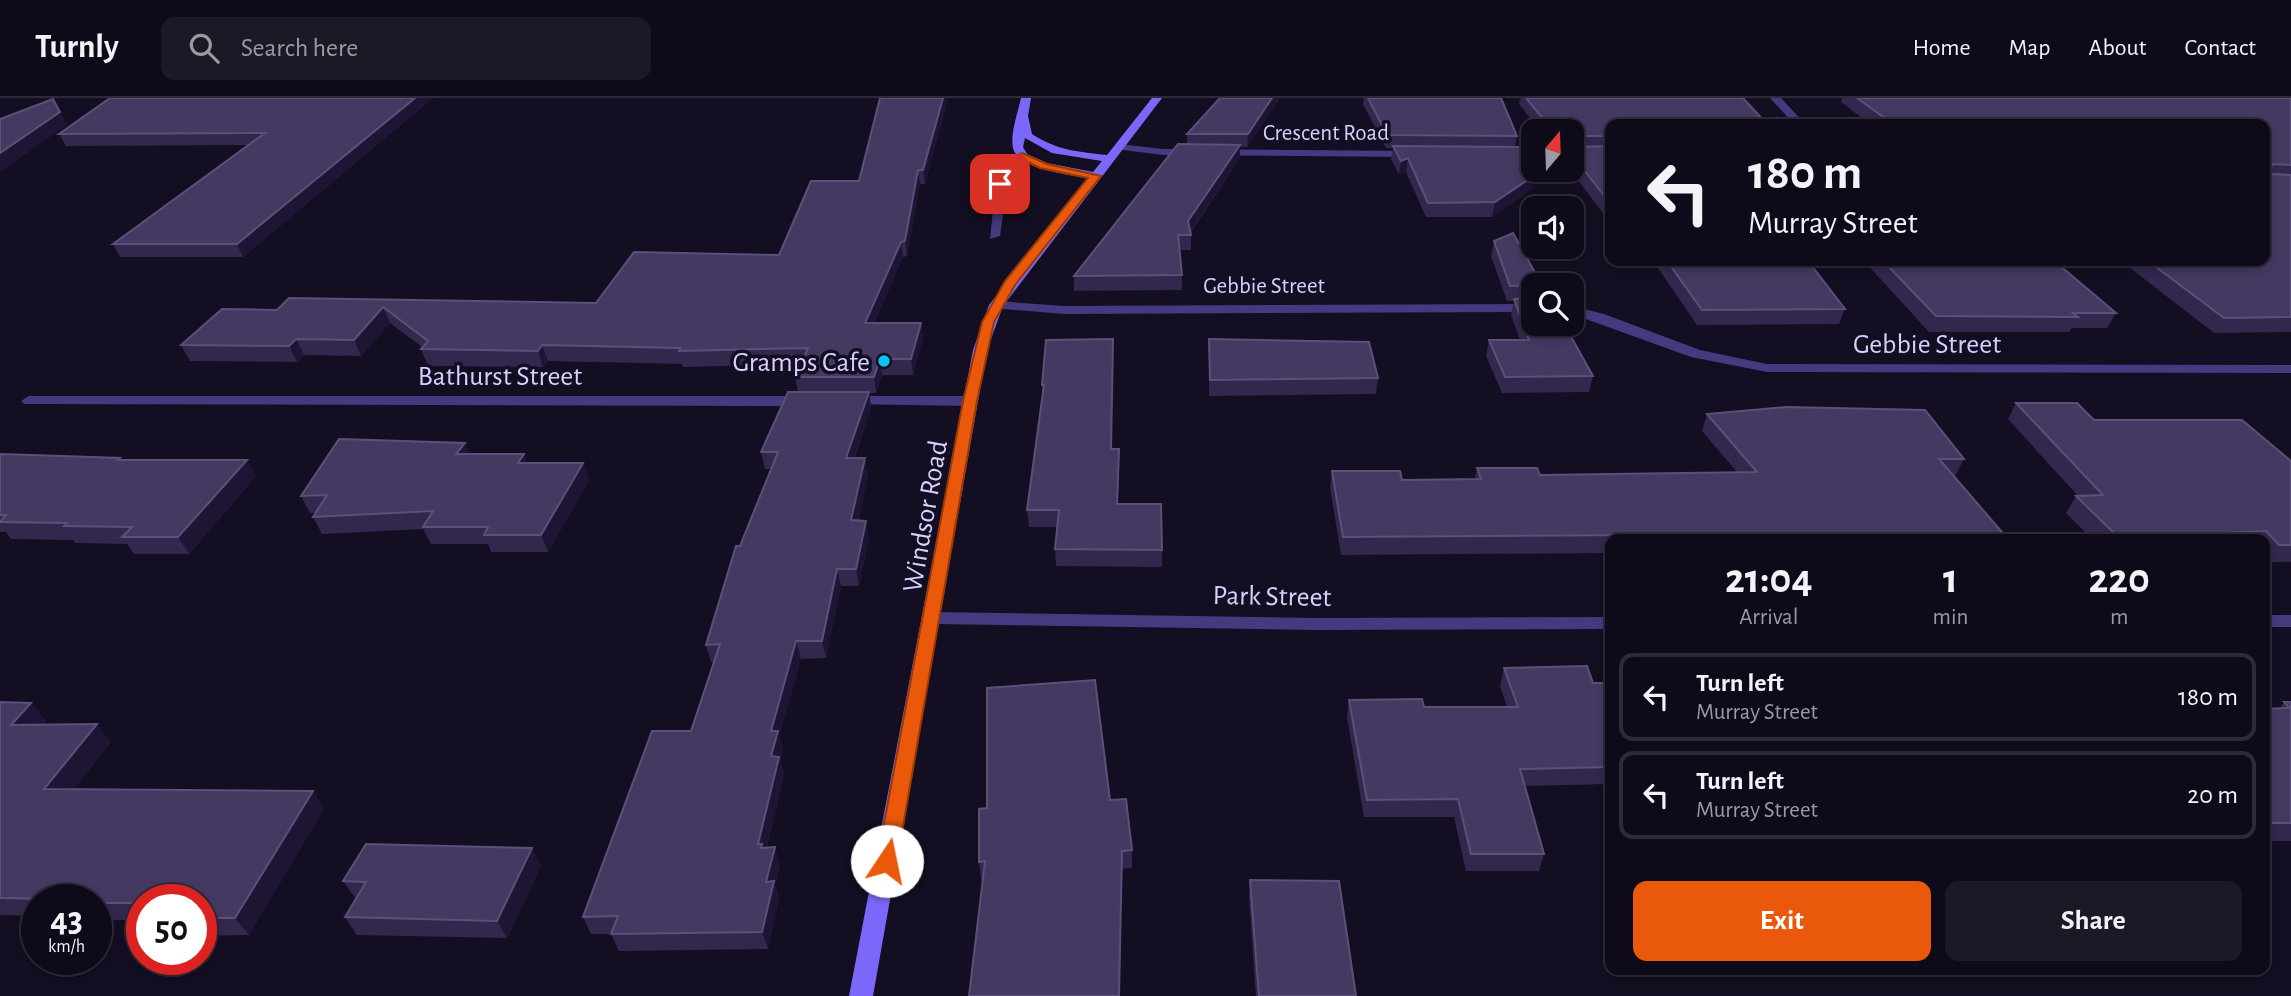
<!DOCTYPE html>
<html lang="en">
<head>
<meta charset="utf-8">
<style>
	body { margin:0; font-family:"Alegreya Sans",sans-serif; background:#1c1826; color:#f1f3f6; height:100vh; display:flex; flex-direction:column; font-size:26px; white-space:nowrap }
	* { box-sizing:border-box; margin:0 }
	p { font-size:23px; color:#9b9aa2 }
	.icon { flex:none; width:38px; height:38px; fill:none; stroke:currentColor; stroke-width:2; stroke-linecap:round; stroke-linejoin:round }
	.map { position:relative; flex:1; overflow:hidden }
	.drawer { position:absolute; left:1605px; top:436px; width:665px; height:441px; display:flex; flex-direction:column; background:#0e0a19; border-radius:14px; box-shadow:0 4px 10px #0003,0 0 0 2px #2e2b38 }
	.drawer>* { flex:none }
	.top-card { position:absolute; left:1605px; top:21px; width:665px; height:147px; border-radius:14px; box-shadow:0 4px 10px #0003,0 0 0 2px #2e2b38; background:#0e0a19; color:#f1f3f6; overflow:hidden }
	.needle { width:46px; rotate:19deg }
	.controls { position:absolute; left:1521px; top:21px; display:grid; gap:14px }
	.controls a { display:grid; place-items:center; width:63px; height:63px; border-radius:14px; background:#0e0a19; box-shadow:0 4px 10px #0003,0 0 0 2px #2e2b38; font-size:35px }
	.speed { position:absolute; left:21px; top:786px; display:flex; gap:14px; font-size:35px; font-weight:700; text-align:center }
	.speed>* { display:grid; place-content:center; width:91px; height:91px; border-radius:50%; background:#0e0a19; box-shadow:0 4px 10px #0003,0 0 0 2px #2e2b38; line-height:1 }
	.speed small { font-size:18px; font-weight:400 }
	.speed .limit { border:10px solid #d22; background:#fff; color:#111 }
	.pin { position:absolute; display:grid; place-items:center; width:60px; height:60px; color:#fff; margin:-30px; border-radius:14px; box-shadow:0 4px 10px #0006 }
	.me { position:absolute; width:77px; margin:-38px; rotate:11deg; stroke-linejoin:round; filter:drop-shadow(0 0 5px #0008) }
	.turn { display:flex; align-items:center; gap:24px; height:147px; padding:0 28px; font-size:32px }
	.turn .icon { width:91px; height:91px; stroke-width:2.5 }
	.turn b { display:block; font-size:49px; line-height:60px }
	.eta { display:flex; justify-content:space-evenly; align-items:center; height:119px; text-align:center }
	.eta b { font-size:42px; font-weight:600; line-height:49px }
	.primary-button { display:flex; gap:14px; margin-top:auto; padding:14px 28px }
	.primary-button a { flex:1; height:80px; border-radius:14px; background:#ea580c; color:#fff; font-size:28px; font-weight:600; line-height:80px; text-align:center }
	.primary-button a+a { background:#1c1826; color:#f1f3f6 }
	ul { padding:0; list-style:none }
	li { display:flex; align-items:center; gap:21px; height:88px; margin:0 14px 10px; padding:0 14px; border:4px solid #2e2b38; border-radius:14px }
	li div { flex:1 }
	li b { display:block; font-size:26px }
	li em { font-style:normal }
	header { display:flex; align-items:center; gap:42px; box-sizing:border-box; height:98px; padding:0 35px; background:#0e0a19; border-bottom:2px solid #2e2b38 }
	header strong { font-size:33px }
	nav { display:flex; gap:38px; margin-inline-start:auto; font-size:24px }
	.search { width:490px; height:63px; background:#1c1826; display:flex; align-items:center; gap:18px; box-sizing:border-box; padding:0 24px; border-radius:14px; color:#9b9aa2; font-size:26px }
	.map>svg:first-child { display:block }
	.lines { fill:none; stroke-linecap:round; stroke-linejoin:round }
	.street { fill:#433a7f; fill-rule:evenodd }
	.secondary { fill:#7b68fb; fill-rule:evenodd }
	.wall { fill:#33274e }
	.shaded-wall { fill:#1e1534 }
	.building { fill:#443961; stroke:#5c507a; stroke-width:2 }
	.route { fill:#ea580c; stroke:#983908; stroke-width:2 }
	.poi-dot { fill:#06c3f3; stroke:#130e21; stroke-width:2.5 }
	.labels { text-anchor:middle; stroke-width:7; stroke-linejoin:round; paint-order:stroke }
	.far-street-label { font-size:23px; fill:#d9cffe; stroke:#130e21 }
	.street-label { font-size:28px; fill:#d9cffe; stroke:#130e21 }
	.poi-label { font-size:28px; fill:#d9cffe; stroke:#130e21; text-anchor:end }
</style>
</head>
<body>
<header>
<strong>Turnly</strong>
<div class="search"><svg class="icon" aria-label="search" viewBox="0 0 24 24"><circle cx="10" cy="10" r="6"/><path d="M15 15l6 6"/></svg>Search here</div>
<nav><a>Home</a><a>Map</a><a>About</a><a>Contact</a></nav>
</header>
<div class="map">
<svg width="2291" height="898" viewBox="0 0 2291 898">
	<rect width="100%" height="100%" fill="#130e21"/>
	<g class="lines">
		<g class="street">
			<polygon points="1770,0 1781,0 1805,26 1794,26"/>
			<polygon points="1119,46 1163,51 1414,53 1420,56 1414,59 1163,57 1115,51 1115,47"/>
			<polygon points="1498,54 1533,54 1533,60 1502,59 1498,58"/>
			<polygon points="1018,56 1028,58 1009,73 1000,138 990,141 997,73 1003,65"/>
			<polygon points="996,203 1064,208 1533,206 1533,214 1064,216 991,210 989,207"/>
			<polygon points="1572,208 1604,216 1700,252 1767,266 2291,267 2291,275 1767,274 1691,259 1572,216"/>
			<polygon points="29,298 806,298 814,303 806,308 24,306 21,303"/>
			<polygon points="848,298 970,298 978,303 970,308 843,306 840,303 843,300"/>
			<polygon points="933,514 1317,520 1610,519 1610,531 1317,532 933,526 924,520"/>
			<rect x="2264" y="517" width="27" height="12"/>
		</g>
		<path class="secondary" d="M1021,0H1031L1028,18L1032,36C1055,52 1080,54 1107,57L1152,0H1162L1003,208L987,252L873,898H849L973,252L989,207L1089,80C1071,77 1017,71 1013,50C1010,36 1018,14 1021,0ZM1025,40L1052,55L1102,63L1093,74L1047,65L1027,56L1023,49Z"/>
	</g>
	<g class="wall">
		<polygon points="433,0 243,159 120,159 113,146 249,47 66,48 59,36"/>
		<polygon points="948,0 925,86 920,86 907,158 903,159 874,225 921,225 923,240 913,277 882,277 876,295 869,295 871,310 855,360 868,377 858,423 869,440 859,488 841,488 826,560 801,561 779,638 783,651 780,662 784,676 767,749 780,766 775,787 779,800 768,851 619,853 611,836 591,836 583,819 691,633 714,564 711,564 706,547 740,448 771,371 765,371 761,354 798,294 795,279 800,266 683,269 682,266 548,263 543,269 428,268 421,251 422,249 390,225 361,258 304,257 297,264 190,263 181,247 277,212 596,205 779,157"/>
		<polygon points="1220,0 1280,0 1247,49 1240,49 1240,60 1191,134 1191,152 1179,152 1182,177 1182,192 1074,193 1074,178 1187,46 1187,36"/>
		<polygon points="1364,0 1501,0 1517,38 1515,49 1535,77 1532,91 1492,119 1426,119 1406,74 1399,76 1391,61 1393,50 1386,50 1363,6"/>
		<polygon points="1520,0 1743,0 1610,26 1610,124 1570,72 1572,72 1572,33 1540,33 1519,6"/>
		<polygon points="1842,0 2291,0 2291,234 2214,235 2121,163 2264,163 2264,26 1870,26 1841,4"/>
		<polygon points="1494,143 1533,187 1533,226 1593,278 1589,294 1502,295 1486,258 1489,242 1520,242 1511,217 1514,203 1507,203 1491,158"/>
		<polygon points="1653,163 1808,163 1845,211 1839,226 1697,227"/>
		<polygon points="1864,163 2066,163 2061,169 2116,215 2107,230 2072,230 2069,234 1929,234"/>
		<polygon points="1209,241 1378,280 1376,296 1209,298"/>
		<polygon points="1046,242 1112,351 1119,351 1118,406 1162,452 1162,469 1056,468 1055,451 1058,429 1029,429 1027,412 1042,300 1042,287"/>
		<polygon points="2016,305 2291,363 2291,464 2267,464 2264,461 2264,441 2092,441 2066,415 2076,398 2078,398 2008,321"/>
		<polygon points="1707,316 1964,361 1955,378 1954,378 2008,441 1610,441 1610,455 1341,457 1330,389 1332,373 1402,382 1475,381 1477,370 1540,377 1737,374 1702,333"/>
		<polygon points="0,356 122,362 256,378 189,456 134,456 127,446 75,445 73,442 11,441 6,434 0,434"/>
		<polygon points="469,356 528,365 583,365 589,382 548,454 491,454 488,446 431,446 423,431 322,436 313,419 315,415 310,415 301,398"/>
		<polygon points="1504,570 1593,585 1610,585 1610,686 1525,688 1544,756 1539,773 1466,773 1454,719 1364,719 1347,619 1349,602 1424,609 1507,609 1500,588"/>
		<polygon points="0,604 46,622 42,627 111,644 73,692 313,693 324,711 249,837 201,838 201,802 142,802 142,822 96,822 96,802 37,802 37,818 0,817"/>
		<polygon points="2284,604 2291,604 2291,743 2264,743 2264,611 2279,611"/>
		<polygon points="1110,702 1132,752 1132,770 981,781 979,764 987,710"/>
		<polygon points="532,750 541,768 507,840 357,837 345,819 356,801 343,783"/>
		<polygon points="1250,782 1356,898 1256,898 1249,800"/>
	</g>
	<g class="shaded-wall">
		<polygon points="415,0 433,0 243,159 237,146"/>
		<polygon points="943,0 948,0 925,86 923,72"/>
		<polygon points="1272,0 1280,0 1247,49 1248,36"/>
		<polygon points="53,1 67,27 0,74 0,55"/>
		<polygon points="1240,47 1240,60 1188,137 1188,123"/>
		<polygon points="1408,60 1406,74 1399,76 1401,63"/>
		<polygon points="918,72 920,86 907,158 905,143"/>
		<polygon points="1535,77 1532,91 1492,119 1495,104"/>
		<polygon points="901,144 903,159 867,241 865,225"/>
		<polygon points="2061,163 2066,163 2051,181 2058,166"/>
		<polygon points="383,209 390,225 361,258 354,242"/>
		<polygon points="921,225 923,240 913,277 911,261"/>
		<polygon points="296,241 304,257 297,264 289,248"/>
		<polygon points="542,247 548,263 543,269 538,253"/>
		<polygon points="880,261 882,277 876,295 874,279"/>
		<polygon points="869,294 871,310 849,377 846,360"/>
		<polygon points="465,345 472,361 456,356"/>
		<polygon points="524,356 530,373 518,365"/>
		<polygon points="865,360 868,377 854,439 851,422"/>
		<polygon points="247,362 256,378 189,456 178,439"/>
		<polygon points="583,365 589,382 548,454 541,437"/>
		<polygon points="866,423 869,440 859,488 856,471"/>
		<polygon points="837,471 841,488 826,560 822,543"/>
		<polygon points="796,543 801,561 779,638 783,651 780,662 784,676 765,757 758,746 771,658 771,633"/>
		<polygon points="31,605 46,622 25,644 11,627"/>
		<polygon points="97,626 111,644 59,709 44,691"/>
		<polygon points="313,693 324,711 249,837 235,820"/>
		<polygon points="775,749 780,766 775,787 779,800 768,851 762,834 766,784"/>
		<polygon points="532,750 541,768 507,840 497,823"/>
		<polygon points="1122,753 1120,898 1119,898"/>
	</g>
	<g class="building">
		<polygon points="110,0 415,0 237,146 113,146 265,35 59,36"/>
		<polygon points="880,0 943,0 923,72 918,72 905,143 901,144 865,225 921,225 911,261 880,261 874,279 795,279 808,250 679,253 680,250 542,247 538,253 421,251 428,243 383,209 354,242 296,241 289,248 181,247 222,211 277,212 289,200 596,205 634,154 779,157 811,83 859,83"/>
		<polygon points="1220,0 1272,0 1248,36 1187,36"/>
		<polygon points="1368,0 1501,0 1517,38 1387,37"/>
		<polygon points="1526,0 1743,0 1767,26 1610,26 1610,38 1575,38 1572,41 1575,49 1610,48 1610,105 1572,57 1572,33 1553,33"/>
		<polygon points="1857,0 2291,0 2291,67 2272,66 2270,76 2291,77 2291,219 2224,220 2148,163 2264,163 2264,26 1893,26"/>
		<polygon points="53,1 60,14 0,55 0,21"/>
		<polygon points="1178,46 1240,47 1188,123 1191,137 1178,137 1182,177 1074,178"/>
		<polygon points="1393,48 1522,49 1535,77 1495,104 1428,105 1408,60 1401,63"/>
		<polygon points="1513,135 1542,187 1510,188 1494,143"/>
		<polygon points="1667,163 1808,163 1845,211 1702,212"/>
		<polygon points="1883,163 2061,163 2058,166 2116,215 2073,215 2078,219 1936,218"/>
		<polygon points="1533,199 1533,226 1564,226 1593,278 1505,279 1489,242 1529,242 1514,201"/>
		<polygon points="1113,241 1111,351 1119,351 1117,406 1161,406 1162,452 1055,451 1059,412 1027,412 1044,287 1042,287 1046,242"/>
		<polygon points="1209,241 1369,244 1378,280 1210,282"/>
		<polygon points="788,294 869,294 846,360 865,360 851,422 866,423 856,471 837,471 822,543 796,543 771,633 778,633 771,658 779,659 758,746 762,746 761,750 775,749 766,784 774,783 762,834 611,836 618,818 583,819 652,633 691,633 720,546 706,547 736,448 740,448 778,354 761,354"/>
		<polygon points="2016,305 2077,305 2094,322 2242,322 2291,363 2291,447 2279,447 2266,433 2119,440 2076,398 2103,397"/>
		<polygon points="1787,309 1925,312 1964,361 1939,361 2008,441 1937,441 1936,440 1784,436 1343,439 1332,373 1400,373 1402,382 1481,381 1477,370 1537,370 1540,377 1757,374 1707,316"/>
		<polygon points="339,341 465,345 456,356 524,356 518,365 583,365 541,437 484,437 488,429 423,429 433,413 313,419 327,397 301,398"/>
		<polygon points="0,356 120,360 118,362 247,362 178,439 122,439 132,429 64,428 67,425 0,424 6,417 0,417"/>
		<polygon points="1587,568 1593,585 1610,585 1610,669 1520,671 1544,756 1471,756 1458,701 1367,702 1349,602 1422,601 1424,609 1518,609 1504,570"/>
		<polygon points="1095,582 1110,702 1126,701 1132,752 1122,753 1119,898 969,898 985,763 979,764 979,711 987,710 987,590"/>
		<polygon points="0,604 31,605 11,627 97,626 44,691 313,693 235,820 201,820 201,802 142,802 142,805 96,805 96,802 0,800"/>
		<polygon points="2284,604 2291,604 2291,725 2264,725 2264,611 2289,610"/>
		<polygon points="366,746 532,750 497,823 345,819 366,784 343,783"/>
		<polygon points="1250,782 1339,783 1356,898 1259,898"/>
	</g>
	<polygon class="route" points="1022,55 1047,66 1101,78 1015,187 994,224 977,303 897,763 894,769 887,772 880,769 877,763 963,303 982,224 1005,183 1088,80 1040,70 1023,62 1009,70 1004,88 997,88 1001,67"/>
	<circle class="poi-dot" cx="884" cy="263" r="7"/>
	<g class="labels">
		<g class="far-street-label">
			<text x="1326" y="42">Crescent Road</text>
			<text x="1264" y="195">Gebbie Street</text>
		</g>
		<g class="street-label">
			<text x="1927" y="255">Gebbie Street</text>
			<text x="500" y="287">Bathurst Street</text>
			<text transform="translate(924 418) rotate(-80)" y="10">Windsor Road</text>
			<text transform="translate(1272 497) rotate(1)" y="10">Park Street</text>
		</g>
		<g class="poi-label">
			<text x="870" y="273">Gramps Cafe</text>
		</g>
	</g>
</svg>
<div class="controls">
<a><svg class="needle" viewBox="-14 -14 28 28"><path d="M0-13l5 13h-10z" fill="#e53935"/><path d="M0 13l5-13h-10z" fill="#9b9aa2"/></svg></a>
<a><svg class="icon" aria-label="sound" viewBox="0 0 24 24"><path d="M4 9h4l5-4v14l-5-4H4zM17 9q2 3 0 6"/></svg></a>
<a><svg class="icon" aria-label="search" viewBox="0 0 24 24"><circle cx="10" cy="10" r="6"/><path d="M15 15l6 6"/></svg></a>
</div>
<div class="speed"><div>43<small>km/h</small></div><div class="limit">50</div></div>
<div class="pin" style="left:1000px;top:86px;background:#d93025"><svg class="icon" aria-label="arrive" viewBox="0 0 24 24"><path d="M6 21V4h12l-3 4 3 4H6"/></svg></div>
<svg class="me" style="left:887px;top:763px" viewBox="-20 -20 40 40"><circle r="19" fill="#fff"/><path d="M0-13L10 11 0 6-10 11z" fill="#ea580c"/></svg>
<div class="top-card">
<div class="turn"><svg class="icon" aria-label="left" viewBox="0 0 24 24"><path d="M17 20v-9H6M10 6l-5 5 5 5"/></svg><div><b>180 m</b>Murray Street</div></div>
</div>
<section class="drawer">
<div class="eta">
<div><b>21:04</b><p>Arrival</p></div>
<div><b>1</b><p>min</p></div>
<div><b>220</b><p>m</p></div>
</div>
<ul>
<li><svg class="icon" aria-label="left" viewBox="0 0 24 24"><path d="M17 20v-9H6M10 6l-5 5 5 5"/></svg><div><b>Turn left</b><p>Murray Street</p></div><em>180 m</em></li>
<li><svg class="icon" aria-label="left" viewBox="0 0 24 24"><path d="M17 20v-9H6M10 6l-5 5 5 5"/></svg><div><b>Turn left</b><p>Murray Street</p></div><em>20 m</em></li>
</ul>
<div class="primary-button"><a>Exit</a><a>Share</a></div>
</section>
</div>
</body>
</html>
